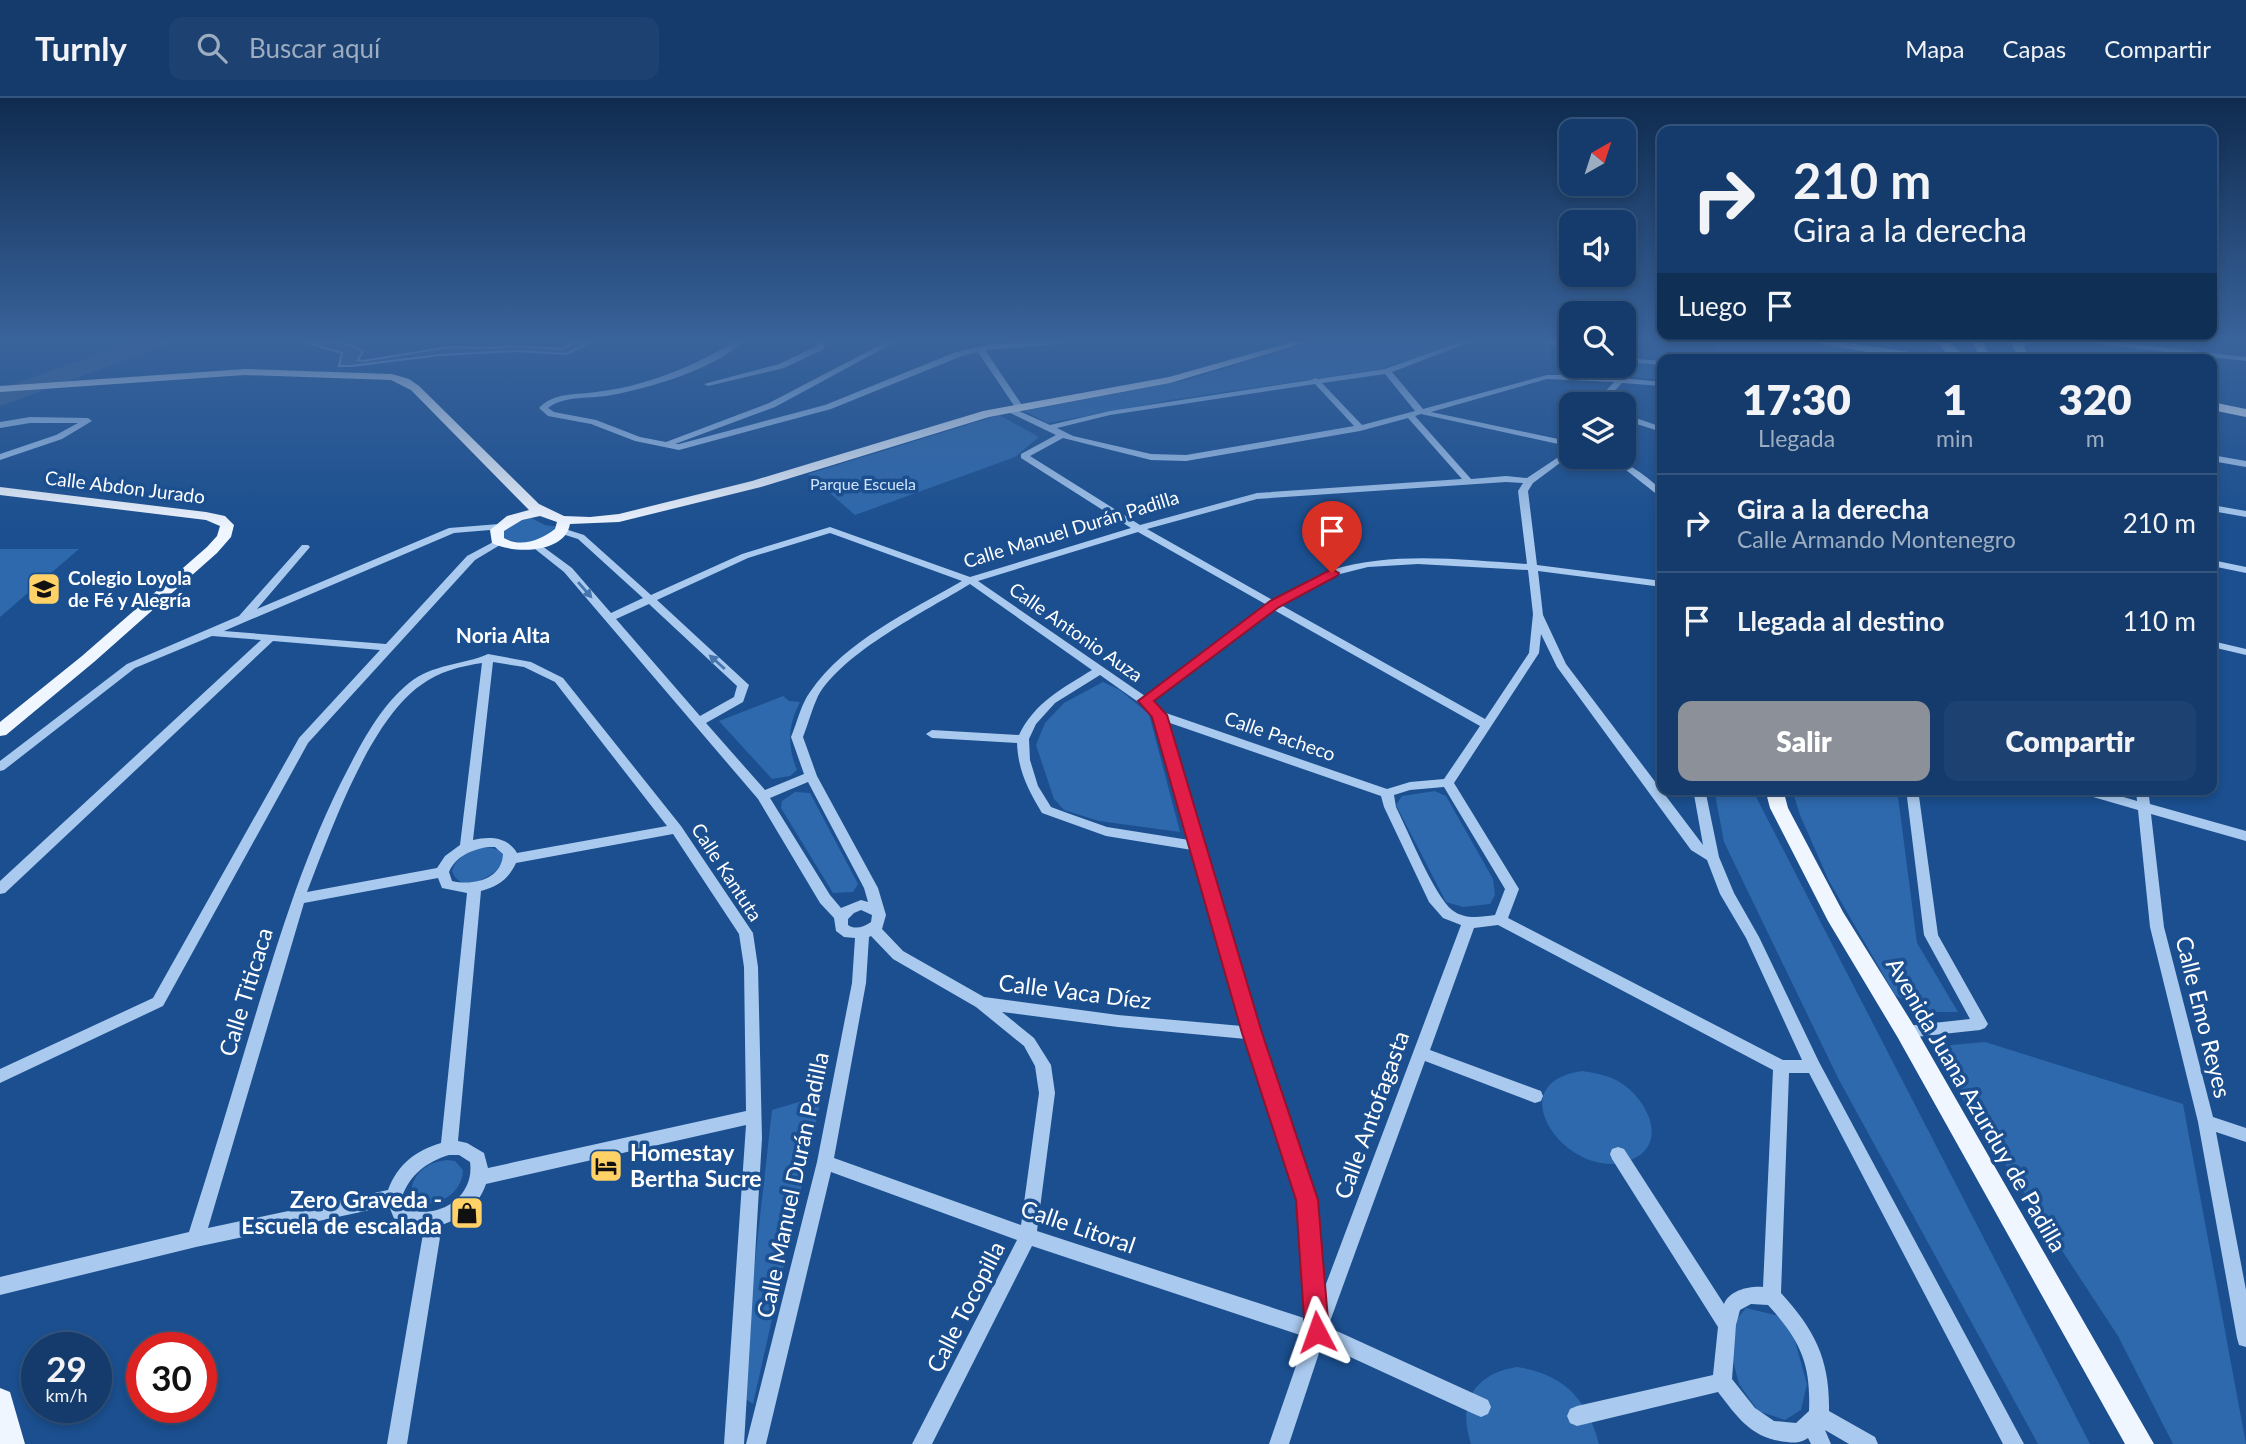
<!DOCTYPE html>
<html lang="es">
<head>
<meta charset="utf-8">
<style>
	body { margin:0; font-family:Lato,sans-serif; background:#1d4271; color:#f1f3f6; height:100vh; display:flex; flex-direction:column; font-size:26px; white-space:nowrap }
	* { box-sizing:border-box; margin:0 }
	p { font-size:23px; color:#9dadc1 }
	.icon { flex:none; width:38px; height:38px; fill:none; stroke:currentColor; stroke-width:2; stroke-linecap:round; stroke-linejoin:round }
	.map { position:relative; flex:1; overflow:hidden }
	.sheet { position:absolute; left:1657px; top:256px; width:560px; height:441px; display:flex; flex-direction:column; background:#143b6b; border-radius:14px; box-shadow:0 4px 10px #0003,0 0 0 2px #33557e }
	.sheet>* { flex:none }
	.hud { position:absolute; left:1657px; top:28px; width:560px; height:214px; border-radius:14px; box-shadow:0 4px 10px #0003,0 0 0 2px #33557e; background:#143b6b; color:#f1f3f6; overflow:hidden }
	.needle { width:46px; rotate:39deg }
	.controls { position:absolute; left:1559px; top:21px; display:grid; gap:14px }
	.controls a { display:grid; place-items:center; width:77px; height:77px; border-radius:14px; background:#143b6b; box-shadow:0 4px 10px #0003,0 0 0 2px #33557e; font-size:35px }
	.speed { position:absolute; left:21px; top:1234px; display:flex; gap:14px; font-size:35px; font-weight:700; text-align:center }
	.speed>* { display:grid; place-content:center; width:91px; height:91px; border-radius:50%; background:#143b6b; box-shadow:0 4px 10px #0003,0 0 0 2px #33557e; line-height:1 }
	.speed small { font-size:18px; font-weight:400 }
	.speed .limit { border:10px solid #d22; background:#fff; color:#111 }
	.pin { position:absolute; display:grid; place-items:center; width:60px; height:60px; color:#fff; margin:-72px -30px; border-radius:50% 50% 50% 0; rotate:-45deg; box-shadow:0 0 7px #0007 }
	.pin .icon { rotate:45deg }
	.me { position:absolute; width:77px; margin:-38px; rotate:356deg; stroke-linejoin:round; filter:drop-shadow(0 0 5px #0008) }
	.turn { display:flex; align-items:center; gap:24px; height:147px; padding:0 21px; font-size:32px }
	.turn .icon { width:91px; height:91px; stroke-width:2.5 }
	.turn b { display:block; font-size:49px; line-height:60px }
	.then { display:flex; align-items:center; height:66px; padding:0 21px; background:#0003; gap:14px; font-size:26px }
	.eta { display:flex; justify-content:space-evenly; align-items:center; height:119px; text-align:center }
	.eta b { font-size:42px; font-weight:800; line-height:49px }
	.button { display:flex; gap:14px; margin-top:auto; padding:14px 21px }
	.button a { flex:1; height:80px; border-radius:14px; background:#8c9099; color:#fff; font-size:28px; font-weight:800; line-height:80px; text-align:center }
	.button a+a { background:#1d4271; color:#f1f3f6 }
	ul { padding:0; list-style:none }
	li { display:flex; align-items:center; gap:21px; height:98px; padding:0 21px; border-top:2px solid #33557e }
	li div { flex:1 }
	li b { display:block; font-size:26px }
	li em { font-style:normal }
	header { display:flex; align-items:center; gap:42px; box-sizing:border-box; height:98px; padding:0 35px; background:#143b6b; border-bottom:2px solid #33557e }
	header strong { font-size:33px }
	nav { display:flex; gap:38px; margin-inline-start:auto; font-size:24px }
	.search { width:490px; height:63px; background:#1d4271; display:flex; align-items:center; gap:18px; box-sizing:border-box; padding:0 24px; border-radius:14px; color:#9dadc1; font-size:26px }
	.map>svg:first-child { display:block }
	.green { fill:#2e69ad }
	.water { fill:#3c6290; stroke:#9cc4f0; stroke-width:2 }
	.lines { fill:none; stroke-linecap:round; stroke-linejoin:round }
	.river { fill:#3c6290; fill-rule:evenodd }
	.major-tunnel { stroke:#3d69a0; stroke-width:12; stroke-dasharray:12 6; stroke-linecap:butt }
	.minor { fill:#a9c9ee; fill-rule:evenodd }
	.major { fill:#f0f6ff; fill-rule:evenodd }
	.oneway { fill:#4674ac }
	.route { fill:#e11d48; stroke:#92132f; stroke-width:2 }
	.labels { text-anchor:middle; stroke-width:7; stroke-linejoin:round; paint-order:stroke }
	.far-park-label { font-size:16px; fill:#cfe3fa; stroke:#1b4f8f }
	.street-label { font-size:19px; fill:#fff; stroke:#1b4f8f }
	.poi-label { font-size:19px; font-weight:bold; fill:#fff; stroke:#1b4f8f; text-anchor:start }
	.neighbourhood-label { font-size:21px; font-weight:bold; fill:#fff; stroke:#1b4f8f }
	.near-street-label { font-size:23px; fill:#fff; stroke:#1b4f8f }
	.near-poi-label { font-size:23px; font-weight:bold; fill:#fff; stroke:#1b4f8f; text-anchor:start }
</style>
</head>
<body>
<header>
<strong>Turnly</strong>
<div class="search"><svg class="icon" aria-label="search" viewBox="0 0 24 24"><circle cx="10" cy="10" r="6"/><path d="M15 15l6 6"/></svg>Buscar aquí</div>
<nav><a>Mapa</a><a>Capas</a><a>Compartir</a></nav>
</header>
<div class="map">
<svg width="2246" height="1346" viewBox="0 0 2246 1346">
	<rect width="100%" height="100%" fill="#1b4f8f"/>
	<g class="green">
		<polygon points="1314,244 1459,244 1380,271 1170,302 1048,325 1024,313 1186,282"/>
		<polygon points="1712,244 1776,244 1847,248 1843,256 1831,261 1751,261 1720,257"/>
		<polygon points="1624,264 1652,267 1654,281 1595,276 1595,268 1624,268"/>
		<polygon points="999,317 1039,339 1015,359 855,417 808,376"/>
		<path d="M529,419L545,427L558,429C547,446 520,448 504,440V432L514,424Z"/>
		<polygon points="0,451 79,451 0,519"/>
		<polygon points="1103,584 1120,592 1149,616 1180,734 1099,723 1064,712 1054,701 1036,647 1045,625 1064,605"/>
		<path d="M783,598L789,603L800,604C788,627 787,648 797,672L790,678L772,681L719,623Z"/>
		<polygon points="1714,691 1752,691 2090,1346 2038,1346 1838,980 1724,744"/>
		<polygon points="1792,691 1897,691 1917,845 1958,914 1926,914 1895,897 1829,783 1800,717"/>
		<polygon points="1435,693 1446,698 1493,781 1495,797 1490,806 1463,809 1446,804 1396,707 1402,698"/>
		<polygon points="795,694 810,695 858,786 853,794 833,795 781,710 782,703"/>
		<path d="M487,749L500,752L504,756L503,767C490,779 461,798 452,773C457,757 471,752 487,749Z"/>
		<polygon points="1985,944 2183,1006 2246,1346 2173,1346 2118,1238 1939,965 1951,947"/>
		<path d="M1582,973C1595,975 1607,977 1618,983C1652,1003 1672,1055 1620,1065C1563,1076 1499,985 1582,973Z"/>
		<polygon points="822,997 753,1306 740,1297 772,1012"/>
		<path d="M447,1062L455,1063L463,1072C463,1094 438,1111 417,1104L411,1094C413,1074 428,1064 447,1062Z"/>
		<polygon points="1746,1210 1779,1218 1793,1236 1807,1286 1801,1312 1785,1322 1758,1313 1739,1286 1732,1259 1737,1221"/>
		<path d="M1517,1269C1564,1276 1587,1301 1599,1346H1471C1457,1304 1474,1276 1517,1269Z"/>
	</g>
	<g class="water">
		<polygon points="147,244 170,244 55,281 39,282 125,255"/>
		<path d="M305,244C324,244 346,242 363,253L358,262L363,263L449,249L491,250L510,248L562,251L575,244H591L566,256L517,253L440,257L351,268H339L342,255Z"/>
	</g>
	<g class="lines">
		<polygon class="river" points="132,244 165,244 161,249 0,308 0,291"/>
		<polyline class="major-tunnel" points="1926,256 1952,261"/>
		<g class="minor">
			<path d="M734,244H743C711,272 653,289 612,297C591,301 565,297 548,310L554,314L596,322L640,339L666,344L769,305L886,244H895L775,309L675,346H679L825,307L956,254L993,246L1063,244L1059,246L985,252L1024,310L1017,312L1050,327L1110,313L1311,282L1315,280L1318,281L1385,271L1460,244H1470L1392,274L1423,311L1547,277H1582L1581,268H1589L1590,277L1662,284V288L1622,285L1602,306H1594L1614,284L1547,281L1431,314L1572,344V349L1421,316L1415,318L1471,381L1506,378L1527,380L1572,350V356L1533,385L1528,393L1537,467L1662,483V489L1538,473L1543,517L1566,566L1703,747L1693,691H1705L1719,759L1734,795L1759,839L1819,964L2024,1346H2003L1809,975H1789L1781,1195C1815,1232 1830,1262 1829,1313L1875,1339L1878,1346H1849L1825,1332L1831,1346H1811L1808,1340C1800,1345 1796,1345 1787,1344C1752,1341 1738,1320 1718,1294L1577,1328L1570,1325L1567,1318L1570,1311L1577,1308L1713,1277L1718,1229L1612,1061L1610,1056L1612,1051L1618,1049L1624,1051L1724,1206C1730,1192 1749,1188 1763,1189L1773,972L1498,827L1474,830L1430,952L1541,993L1543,998L1541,1003L1535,1005L1425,963L1328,1229L1488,1302L1491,1309L1488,1316L1481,1319L1474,1316L1322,1246L1289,1346H1269L1306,1239L1032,1148L932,1346H912L1017,1142L831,1074L766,1346H746L817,1064L852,885L855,840L844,839L836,833L834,820L820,805L758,701L564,474L530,447L532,445H538L572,470L611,515L643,500L578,441L559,435V431L562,430L584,437L651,497L742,456L830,429L970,479L1131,430L1021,360V356L1056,337L1006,313L1005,311L1009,309L1017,312L978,254L962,258L831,311L679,352L635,343L591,326L548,318L539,310C554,294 576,297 596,294C612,292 628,289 644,284C676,275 706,261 734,244ZM1385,276L1415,313L1362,327L1322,285ZM1315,286L1354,328L1186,357L1151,356L1073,338L1057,330L1110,317ZM1408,320L1462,381L1257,395L1140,427L1030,358L1063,340L1151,362L1186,363L1360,333ZM1506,384L1523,385L1518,393L1527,466C1462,462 1395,453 1332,472C1312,478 1292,493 1274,503L1147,431L1257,401ZM1138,434L1267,507L1145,598L978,483ZM830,435L962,483C909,514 846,542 810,594C801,606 797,625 791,639L804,676L765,692L706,625L743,604L749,587L657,502L748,460ZM1418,466L1528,472L1533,516L1529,555L1485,621L1281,507L1336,477L1368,469ZM970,486L1092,572C1063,590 1034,605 1019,637L932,632L926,636L932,640L1017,645C1018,672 1028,692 1042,715L1106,738L1192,752L1242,928L1118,917L984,899L903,853L882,831L886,817L878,790L817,678L803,639C808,626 812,611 818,598C843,554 926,513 970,486ZM649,506L737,588L734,599L700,618L616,521ZM1274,512L1480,628L1444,681L1410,684L1387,691L1163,614L1152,603ZM1541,536L1557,569L1691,752L1707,762L1720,796L1746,840L1802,962H1783L1508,820L1519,791L1454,685L1539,555ZM1100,577L1141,606L1154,618L1189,742L1107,729L1070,716L1051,709L1038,688L1030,662L1029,641L1036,626L1055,605ZM1167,624L1381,698L1384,709L1429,804L1443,820L1461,827L1323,1194L1315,1102L1260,935ZM808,684L864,790L868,804L861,802L841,810L830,797L770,700ZM1444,689L1505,791L1495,817C1480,819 1465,822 1452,812C1434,797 1408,733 1396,709L1394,697L1410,692ZM861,812L872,817L871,824C864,829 855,832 848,827V821L854,815ZM871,838L893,861L976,909L1024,948L1035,968L1039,995L1021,1127L834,1060L866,885L869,839ZM1002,914L1118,929L1246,941L1299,1102L1307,1221L1037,1133L1055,995L1051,967L1034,940ZM1751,1206L1768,1207C1800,1242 1811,1265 1809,1313L1796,1325L1774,1323L1755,1310L1732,1281L1736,1227L1740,1212Z"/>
			<polygon points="818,244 826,244 824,251 784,270 708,288 704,286 779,266 817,248"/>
			<polygon points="1546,244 1556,244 1572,250 1572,255"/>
			<polygon points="2024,244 2034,244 2019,250 2015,248"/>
			<polygon points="2093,244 2114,244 2246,259 2246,263 2097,246"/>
			<polygon points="1624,260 1662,263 1662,267 1624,264"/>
			<polygon points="1624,316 1662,329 1662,334 1624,322"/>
			<polygon points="30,319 88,320 92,323 62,341 0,362 0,356 56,337 78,325 30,325 0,330 0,324"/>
			<polygon points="2212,357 2246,363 2246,369 2212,363"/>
			<path d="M1598,359C1624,359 1643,376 1662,392V399L1659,398L1626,372Z"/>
			<polygon points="2212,407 2246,413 2246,419 2212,413"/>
			<polygon points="499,426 504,429 502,431 454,435 224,533 386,546 467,458 497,442 503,442 505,444 475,462 308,645 163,908 0,985 0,971 153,900 299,640 380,552 273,543 5,795 0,796 0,783 261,542 212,538 135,570 4,672 0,673 0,663 127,566 239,518 302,447 308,447 310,449 257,511 449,430"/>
			<polygon points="2212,462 2246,469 2246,475 2212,468"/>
			<polygon points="2212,543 2246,551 2246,557 2212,549"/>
			<path d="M488,556L531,564L563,580L681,728L753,835L758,869L762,1040L744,1346H724L746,1027L486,1086C479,1107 462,1120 442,1127L407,1346H387L424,1130H415L395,1123L389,1108L196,1149L0,1197V1179L189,1134C211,1065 232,995 253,925C280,837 305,753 348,671C364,640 382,607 409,585C432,566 463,567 488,556ZM493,564L524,569L555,584L667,728L517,755C508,739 490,738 473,742ZM482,565L460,747L445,758L437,770L307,794C330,735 369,623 421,587C438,574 461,568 482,565ZM673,736L739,836L744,869L746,1013L488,1070L484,1055L467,1045L458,1043L481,793C498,788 508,782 516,765ZM488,749H495L503,756C502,781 474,788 452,783L449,774C456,758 471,752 488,749ZM438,780L442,790L467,795L441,1045C415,1053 398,1066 388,1092L208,1130L304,805ZM449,1057H459L470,1064C475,1099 439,1122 407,1111L402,1099C410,1076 427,1064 449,1057Z"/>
			<polygon points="1906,691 1918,691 1938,837 1988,926 1985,930 1980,932 1906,940 1901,938 1898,934 1901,930 1906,928 1970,921 1924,837"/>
			<polygon points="2074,691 2096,691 2137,703 2136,691 2148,691 2150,706 2246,733 2246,743 2151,716 2164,829 2213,1019 2246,1030 2246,1044 2216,1034 2246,1192 2246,1249 2239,1247 2237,1240 2198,1024 2150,829 2138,712 2076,694"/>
		</g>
		<g class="major">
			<path d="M1292,244H1308L1170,285L989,319L761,389L619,424L570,426C565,456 513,456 492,445L490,432L507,418L529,412L411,292L391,282L245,277L0,294V288L245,271L392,276L409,281L419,288L539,406L564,418L590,419L619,416L752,383L983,313L1169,279ZM540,418L557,424L555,431C541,442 521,450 504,440V433L522,422Z"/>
			<polygon points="1818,244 1842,244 1937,258 1942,261 1913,261 1823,247"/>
			<path d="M1937,244H1948L1969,261C1953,261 1947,257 1937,244Z"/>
			<polygon points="1973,244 1983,244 1991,261 1980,261"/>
			<polygon points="2011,244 2021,244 2030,261 2019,261"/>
			<polygon points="2212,304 2246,311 2246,319 2212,312"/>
			<polygon points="0,389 206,414 225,418 234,427 231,439 217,455 94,564 6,637 0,638 0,624 82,558 207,449 217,438 220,428 206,422 0,397"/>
			<polygon points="1765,691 1783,691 1788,710 1843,814 1914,928 2154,1346 2125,1346 1898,940 1828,823 1770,710"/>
			<polygon points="0,1290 10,1294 25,1346 0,1346"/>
		</g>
	</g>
	<defs><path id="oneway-solid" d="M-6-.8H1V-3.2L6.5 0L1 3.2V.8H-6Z" transform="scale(1.75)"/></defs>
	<g class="oneway">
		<use href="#oneway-solid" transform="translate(585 492) rotate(49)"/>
		<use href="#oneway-solid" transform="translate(717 564) rotate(-138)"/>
	</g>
	<linearGradient id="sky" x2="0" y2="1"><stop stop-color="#0f2b4f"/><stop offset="0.56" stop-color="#39639b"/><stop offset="1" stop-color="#39639b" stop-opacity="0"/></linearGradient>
	<rect width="2246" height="432" fill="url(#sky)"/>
	<polygon class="route" points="1332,471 1339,475 1337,478 1279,509 1154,603 1167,617 1262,935 1318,1102 1329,1234 1326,1243 1317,1246 1309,1243 1305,1234 1296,1102 1242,935 1152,619 1138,603 1270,503"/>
	<defs>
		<symbol id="school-square" viewBox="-11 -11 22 22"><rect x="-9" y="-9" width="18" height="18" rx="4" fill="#ffd166" stroke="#1b4f8f"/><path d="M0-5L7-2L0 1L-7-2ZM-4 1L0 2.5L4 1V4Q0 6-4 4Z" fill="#111"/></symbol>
		<symbol id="hotel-square" viewBox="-11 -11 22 22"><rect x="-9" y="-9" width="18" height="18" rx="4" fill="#ffd166" stroke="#1b4f8f"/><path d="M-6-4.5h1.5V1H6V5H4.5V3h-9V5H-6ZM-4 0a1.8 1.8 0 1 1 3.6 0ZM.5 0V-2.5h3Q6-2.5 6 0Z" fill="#111"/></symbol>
		<symbol id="shop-square" viewBox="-11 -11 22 22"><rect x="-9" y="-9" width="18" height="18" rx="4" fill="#ffd166" stroke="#1b4f8f"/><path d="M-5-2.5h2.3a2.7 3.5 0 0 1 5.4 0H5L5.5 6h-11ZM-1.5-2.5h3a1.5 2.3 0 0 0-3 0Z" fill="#111"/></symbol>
	</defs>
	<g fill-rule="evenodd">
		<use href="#school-square" x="25" y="472" width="38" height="38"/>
		<use href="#hotel-square" x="587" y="1049" width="38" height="38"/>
		<use href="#shop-square" x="448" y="1096" width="38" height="38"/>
	</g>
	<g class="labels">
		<g class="far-park-label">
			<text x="863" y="392">Parque Escuela</text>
		</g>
		<g class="street-label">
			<text transform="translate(125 389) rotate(7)" y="7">Calle Abdon Jurado</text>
			<text transform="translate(1071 431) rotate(-17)" y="7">Calle Manuel Durán Padilla</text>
			<text transform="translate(1076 534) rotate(35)" y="7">Calle Antonio Auza</text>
			<text transform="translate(1280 638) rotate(19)" y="7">Calle Pacheco</text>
			<text transform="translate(727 774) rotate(57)" y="7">Calle Kantuta</text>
		</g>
		<g class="poi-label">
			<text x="68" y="487">Colegio Loyola<tspan x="68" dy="22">de Fé y Alegría</tspan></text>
		</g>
		<g class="neighbourhood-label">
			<text x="503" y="545">Noria Alta</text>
		</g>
		<g class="near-street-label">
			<text transform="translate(246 894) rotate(-73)" y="8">Calle Titicaca</text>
			<text transform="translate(1075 894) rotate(7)" y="8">Calle Vaca Díez</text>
			<text transform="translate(2203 919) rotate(76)" y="8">Calle Emo Reyes</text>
			<text transform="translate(1976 1007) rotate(60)" y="8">Avenida Juana Azurduy de Padilla</text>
			<text transform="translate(1372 1017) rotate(-70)" y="8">Calle Antofagasta</text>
			<text transform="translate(793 1087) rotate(-78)" y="8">Calle Manuel Durán Padilla</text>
			<text transform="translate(1078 1129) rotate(19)" y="8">Calle Litoral</text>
			<text transform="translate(966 1209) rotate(-63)" y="8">Calle Tocopilla</text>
		</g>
		<g class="near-poi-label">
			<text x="630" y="1063">Homestay<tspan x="630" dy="26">Bertha Sucre</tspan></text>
			<text x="442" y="1110" text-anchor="end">Zero Graveda -<tspan x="442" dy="26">Escuela de escalada</tspan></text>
		</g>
	</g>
</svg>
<div class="controls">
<a><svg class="needle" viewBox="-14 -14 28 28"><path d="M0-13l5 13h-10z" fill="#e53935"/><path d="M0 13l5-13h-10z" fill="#9dadc1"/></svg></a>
<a><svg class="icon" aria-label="sound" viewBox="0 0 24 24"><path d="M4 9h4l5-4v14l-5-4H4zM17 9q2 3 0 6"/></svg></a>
<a><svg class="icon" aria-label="search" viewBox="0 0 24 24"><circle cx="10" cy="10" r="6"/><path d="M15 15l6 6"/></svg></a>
<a><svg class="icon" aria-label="layers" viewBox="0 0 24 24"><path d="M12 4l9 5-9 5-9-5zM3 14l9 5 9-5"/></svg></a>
</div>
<div class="speed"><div>29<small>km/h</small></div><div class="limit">30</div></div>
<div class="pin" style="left:1332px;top:475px;background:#d93025"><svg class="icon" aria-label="arrive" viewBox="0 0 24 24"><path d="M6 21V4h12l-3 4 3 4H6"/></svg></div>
<svg class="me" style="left:1317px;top:1234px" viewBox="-20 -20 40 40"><path d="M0-17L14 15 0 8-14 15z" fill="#e11d48" stroke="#fff" stroke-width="4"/></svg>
<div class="hud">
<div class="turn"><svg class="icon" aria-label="right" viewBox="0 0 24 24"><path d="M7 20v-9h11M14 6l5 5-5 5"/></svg><div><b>210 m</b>Gira a la derecha</div></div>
<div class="then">Luego<svg class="icon" aria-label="arrive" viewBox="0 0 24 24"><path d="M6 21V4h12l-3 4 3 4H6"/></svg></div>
</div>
<section class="sheet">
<div class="eta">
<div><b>17:30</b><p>Llegada</p></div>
<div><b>1</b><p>min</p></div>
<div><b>320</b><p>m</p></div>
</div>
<ul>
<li><svg class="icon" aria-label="right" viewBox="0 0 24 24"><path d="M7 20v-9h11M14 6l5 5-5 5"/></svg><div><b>Gira a la derecha</b><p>Calle Armando Montenegro</p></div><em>210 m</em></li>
<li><svg class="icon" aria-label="arrive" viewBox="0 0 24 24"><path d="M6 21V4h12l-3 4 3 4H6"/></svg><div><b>Llegada al destino</b></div><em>110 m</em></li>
</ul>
<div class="button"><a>Salir</a><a>Compartir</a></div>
</section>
</div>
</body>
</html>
